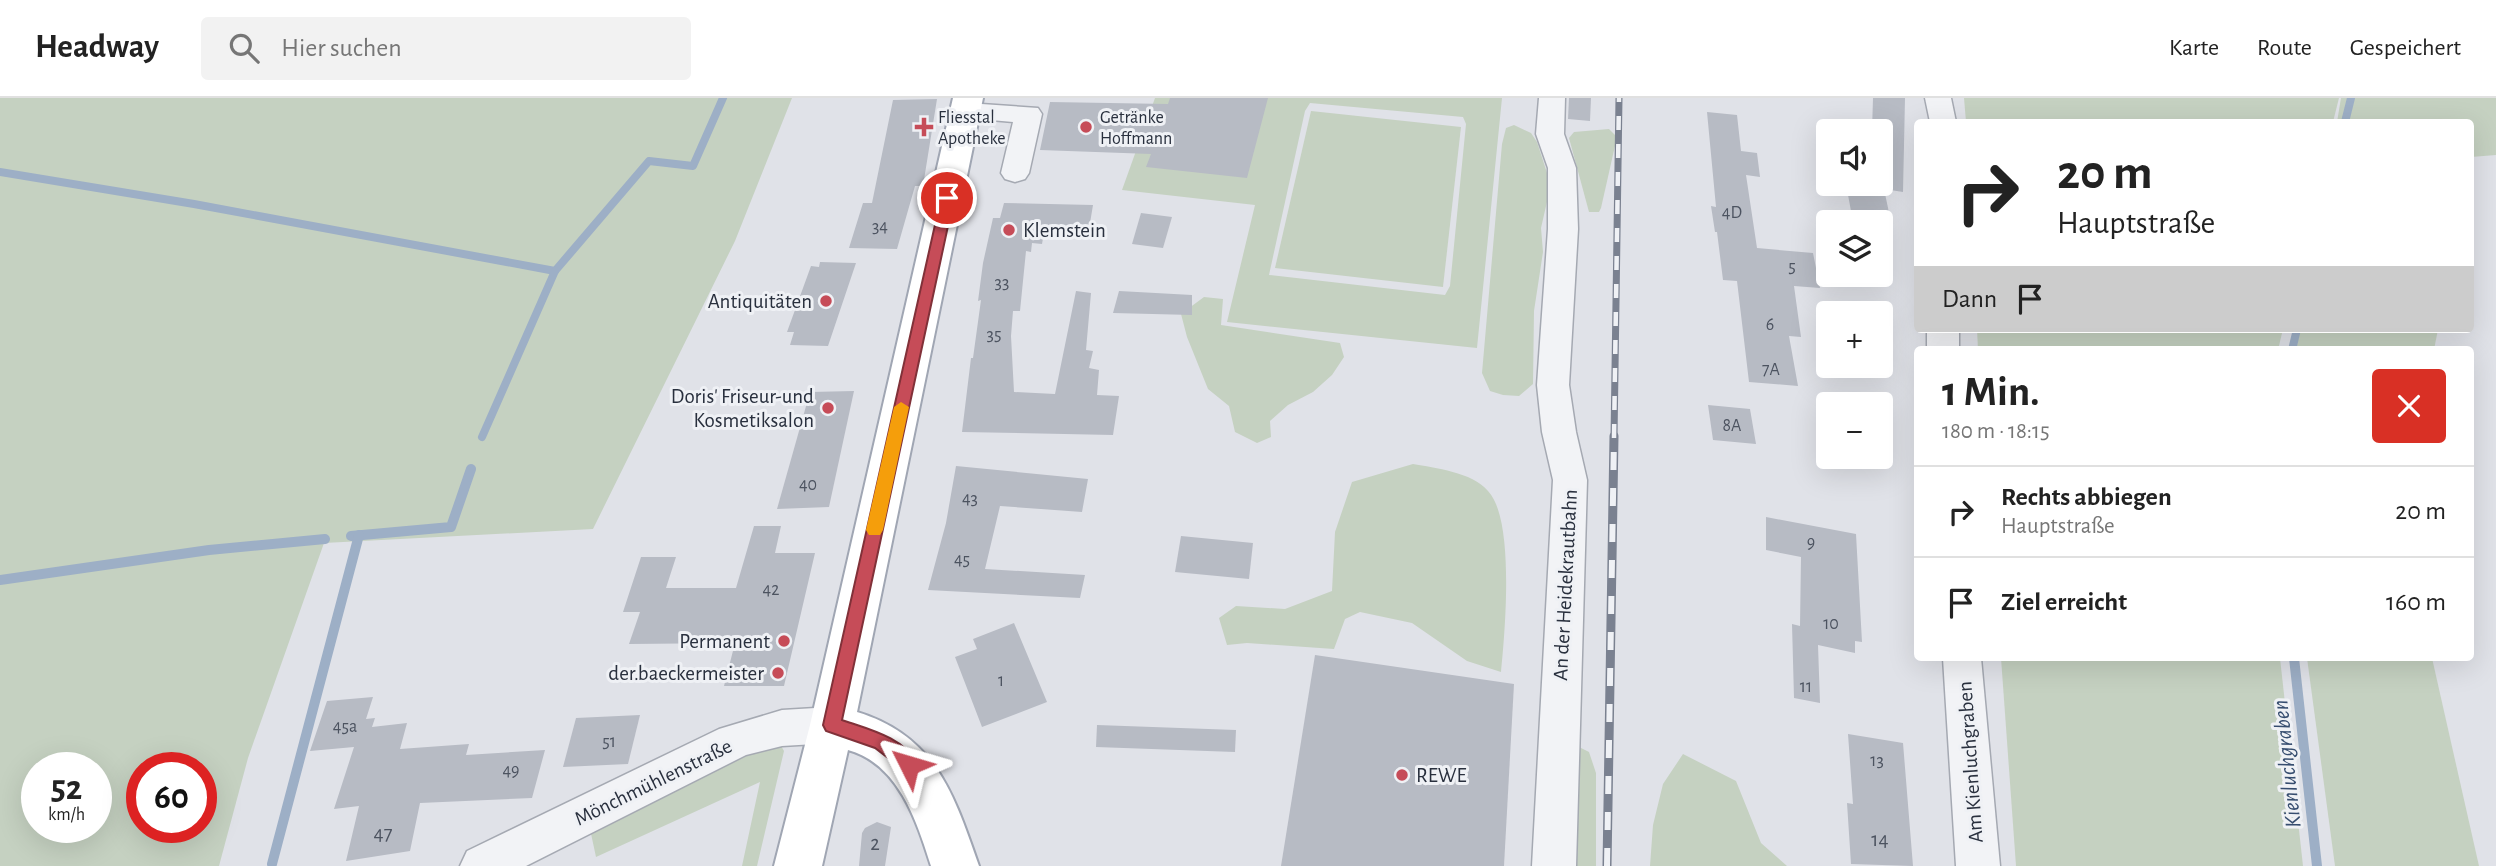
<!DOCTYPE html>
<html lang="de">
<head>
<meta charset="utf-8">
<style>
	body { margin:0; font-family:"Alegreya Sans",sans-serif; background:#f2f2f2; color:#222; height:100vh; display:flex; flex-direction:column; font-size:26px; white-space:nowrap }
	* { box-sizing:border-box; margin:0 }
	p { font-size:23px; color:#767676 }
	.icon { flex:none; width:38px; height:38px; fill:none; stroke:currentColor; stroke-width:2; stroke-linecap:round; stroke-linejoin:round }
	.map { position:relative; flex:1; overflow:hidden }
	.sheet { position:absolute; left:1914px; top:248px; width:560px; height:315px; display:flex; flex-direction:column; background:#fff; border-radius:7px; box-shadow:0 7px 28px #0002 }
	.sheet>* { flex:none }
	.guide { position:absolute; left:1914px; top:21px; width:560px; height:214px; border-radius:7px; box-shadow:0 7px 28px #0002; background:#fff; color:#222; overflow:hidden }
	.fabs { position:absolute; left:1816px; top:21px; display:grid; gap:14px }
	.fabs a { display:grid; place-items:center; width:77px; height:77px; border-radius:7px; background:#fff; box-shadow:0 7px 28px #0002; font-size:35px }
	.speed { position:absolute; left:21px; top:654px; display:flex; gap:14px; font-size:35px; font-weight:700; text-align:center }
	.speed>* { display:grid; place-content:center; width:91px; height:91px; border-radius:50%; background:#fff; box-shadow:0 7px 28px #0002; line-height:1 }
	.speed small { font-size:18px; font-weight:400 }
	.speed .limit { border:10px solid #d22; background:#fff; color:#111 }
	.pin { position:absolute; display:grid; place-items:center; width:60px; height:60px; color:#fff; margin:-30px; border:4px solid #fff; border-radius:50%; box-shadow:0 2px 7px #0007 }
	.me { position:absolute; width:77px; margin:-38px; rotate:310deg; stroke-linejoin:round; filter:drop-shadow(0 0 5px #0008) }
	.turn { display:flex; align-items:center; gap:24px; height:147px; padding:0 28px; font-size:32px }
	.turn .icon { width:91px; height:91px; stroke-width:2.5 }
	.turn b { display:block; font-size:49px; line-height:60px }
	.then { display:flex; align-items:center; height:66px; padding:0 28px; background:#0003; gap:14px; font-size:26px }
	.round { display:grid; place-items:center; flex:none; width:74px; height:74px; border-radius:7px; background:#f2f2f2 }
	.overview { display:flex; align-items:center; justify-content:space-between; height:119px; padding:0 28px }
	h1 { font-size:42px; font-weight:600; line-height:52px }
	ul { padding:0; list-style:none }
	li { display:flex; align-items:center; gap:21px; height:91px; padding:0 28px; border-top:2px solid #e0e0e0 }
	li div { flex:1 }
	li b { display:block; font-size:26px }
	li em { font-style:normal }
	header { display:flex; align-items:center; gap:42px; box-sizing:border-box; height:98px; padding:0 35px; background:#fff; border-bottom:2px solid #e0e0e0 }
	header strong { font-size:33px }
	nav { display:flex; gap:38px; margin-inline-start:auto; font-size:24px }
	.search { width:490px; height:63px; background:#f2f2f2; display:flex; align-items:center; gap:18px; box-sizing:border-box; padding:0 24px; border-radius:7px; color:#767676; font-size:26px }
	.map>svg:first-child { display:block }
	.green { fill:#c5d1c1; fill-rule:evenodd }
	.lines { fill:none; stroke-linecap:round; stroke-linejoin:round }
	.stream-far1 { stroke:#9dafc6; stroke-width:8 }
	.stream { stroke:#9dafc6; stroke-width:10 }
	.building { fill:#b7bbc4 }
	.minor-casing { stroke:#a5a9b2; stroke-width:3 }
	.major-casing { stroke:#a0a6b3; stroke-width:4 }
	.minor { fill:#f2f3f6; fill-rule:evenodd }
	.major { fill:#fff; fill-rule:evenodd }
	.rail-far1-casing { stroke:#7a8190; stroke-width:7 }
	.rail-casing { stroke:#7a8190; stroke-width:9 }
	.rail-far1 { stroke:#eff1f5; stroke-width:4.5; stroke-dasharray:14; stroke-linecap:butt }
	.rail { stroke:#eff1f5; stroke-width:6; stroke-dasharray:18; stroke-linecap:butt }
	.route { fill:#c64c58; stroke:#813139; stroke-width:2 }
	.slow { fill:#f59e0b }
	.poi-dot { fill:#c64c58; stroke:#eff1f5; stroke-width:2.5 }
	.labels { text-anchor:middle; stroke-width:6; stroke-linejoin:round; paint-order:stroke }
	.far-poi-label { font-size:18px; fill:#29303e; stroke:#eff1f5; text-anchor:start }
	.number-label { font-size:18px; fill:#4c5360 }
	.poi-label { font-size:21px; fill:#29303e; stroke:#eff1f5; text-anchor:end }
	.street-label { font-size:21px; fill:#29303e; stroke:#eff1f5 }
	.near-number-label { font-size:21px; fill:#4c5360 }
	.water-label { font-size:23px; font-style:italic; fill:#364d6f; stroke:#eff1f5 }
</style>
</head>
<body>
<header>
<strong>Headway</strong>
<div class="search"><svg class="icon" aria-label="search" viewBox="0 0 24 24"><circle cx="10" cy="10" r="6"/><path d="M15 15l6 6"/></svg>Hier suchen</div>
<nav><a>Karte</a><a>Route</a><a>Gespeichert</a></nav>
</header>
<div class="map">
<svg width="2496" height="768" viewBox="0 0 2496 768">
	<rect width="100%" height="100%" fill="#e0e2e8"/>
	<g class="green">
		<path d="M0,0H792L735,143L593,431L324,445L248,660L219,768H0ZM37,670H96V730H37ZM142,670H201V730H142Z"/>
		<path d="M1155,0H1502L1477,250L1227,224L1255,107L1122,92ZM1310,5L1463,19L1466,26L1450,188L1445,197L1269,177L1305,13Z"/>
		<polygon points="1964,0 2339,0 2333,24 1966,24"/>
		<polygon points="2341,0 2496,0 2496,57 2471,59 2471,24 2337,24"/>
		<polygon points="1311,13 1461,29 1443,189 1275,170"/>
		<polygon points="1514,27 1531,35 1537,44 1548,78 1549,95 1541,130 1543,154 1534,213 1533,286 1519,298 1503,297 1490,293 1482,275 1502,46 1506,30"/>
		<polygon points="1609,31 1617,39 1601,110 1599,114 1589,114 1569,40 1574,34"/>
		<polygon points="1204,199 1223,201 1221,227 1340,245 1344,259 1332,277 1313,294 1288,307 1270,323 1271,339 1257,345 1235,334 1229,308 1208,291 1187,239 1181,216"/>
		<polygon points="1977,231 2283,231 2278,252 1978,252"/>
		<polygon points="2300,231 2438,231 2434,252 2296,252"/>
		<path d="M1413,366C1435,370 1472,374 1488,393C1515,421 1505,534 1501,574L1467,563L1412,525L1360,514L1345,521L1334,551L1247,545L1227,547L1219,520L1236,508L1285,511L1332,493L1335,434L1352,384Z"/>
		<polygon points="2001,560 2280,560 2303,768 2016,768"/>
		<polygon points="2307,560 2432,560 2479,768 2335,768"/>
		<polygon points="780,646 784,653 757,768 742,768 760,684 596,759 590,731 757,649"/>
		<polygon points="1577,648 1589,654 1596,675 1596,768 1570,768"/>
		<polygon points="1683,656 1736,683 1761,745 1787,768 1650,768 1653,727 1663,686"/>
	</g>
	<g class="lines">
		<g class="stream-far1">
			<polyline points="2345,24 2351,0"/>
			<polyline points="0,74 194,106 555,173 649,63 693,68 723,0"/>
			<polyline points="2292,252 2297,231"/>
			<polyline points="482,339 555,173"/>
		</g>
		<g class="stream">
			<polyline points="351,438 451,429 471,371"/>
			<polyline points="0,482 209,452 325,441"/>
			<polyline points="2294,560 2317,768"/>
			<polyline points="272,766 359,437"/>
		</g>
	</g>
	<g class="building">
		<polygon points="1170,0 1268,0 1247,80 1146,69 1151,56 1040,52 1050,4 1168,6"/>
		<polygon points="1569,0 1591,0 1590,23 1568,21"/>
		<polygon points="1873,0 1905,0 1903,94 1884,91 1891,124 1853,124 1846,86 1881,86 1881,33 1872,33"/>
		<polygon points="937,1 923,88 915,88 897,151 849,150 863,105 872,105 893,2"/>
		<polygon points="1707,14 1737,17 1741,53 1757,55 1760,79 1746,77 1757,150 1813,155 1820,190 1794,188 1801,239 1789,238 1798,288 1749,284 1737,183 1723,182 1717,134 1715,134 1711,108 1716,109"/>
		<polygon points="1004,105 1093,107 1089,131 1045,129 1042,146 1032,145 1031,154 1026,153 1020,213 1013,213 1011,238 1014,294 1055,296 1076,193 1091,195 1086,252 1093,253 1089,270 1099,272 1097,297 1119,298 1113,337 962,334 971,260 973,260 981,202 978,203 983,165 993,120 1000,120"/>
		<polygon points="1141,115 1172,119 1163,150 1132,146"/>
		<polygon points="820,164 856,165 828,248 790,247 794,234 787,234 811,168 819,169"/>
		<polygon points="1119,193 1192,197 1192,217 1113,215"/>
		<polygon points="854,293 829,409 777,411 810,294"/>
		<polygon points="1708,307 1750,311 1756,346 1713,342"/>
		<polygon points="956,368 1088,381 1082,414 1000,408 985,471 1085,477 1080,500 928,492 946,425"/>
		<polygon points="1766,419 1856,436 1862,544 1855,543 1855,555 1818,547 1820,605 1794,600 1792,526 1800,528 1801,459 1766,452"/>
		<polygon points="754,428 781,428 775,455 815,455 784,588 724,588 735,545 629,546 640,514 623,514 641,459 676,459 666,490 736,490"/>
		<polygon points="1181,438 1253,445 1249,481 1175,474"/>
		<polygon points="1014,525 1047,604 982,629 955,559 977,551 973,541"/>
		<polygon points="1315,557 1514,586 1504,768 1281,768"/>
		<polygon points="373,599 366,621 375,620 372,629 407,625 400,651 469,646 466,657 545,652 532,700 420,705 410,753 346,763 359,708 334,711 354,649 310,653 327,603"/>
		<polygon points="640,617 628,666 563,669 576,620"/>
		<polygon points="1097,627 1236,632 1235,654 1096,649"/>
		<polygon points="1848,636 1903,645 1913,768 1851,766 1847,705 1853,706"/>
		<polygon points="877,724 891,729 885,768 859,768 862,735 865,730"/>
	</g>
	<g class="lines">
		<defs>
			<g id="minor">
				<polygon points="1539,0 1565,0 1564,36 1576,70 1578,131 1569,287 1576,334 1587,382 1576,768 1532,768 1553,382 1542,334 1537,287 1548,131 1548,70 1536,36"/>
				<polygon points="1925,0 1951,0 1956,24 1930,24"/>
				<polygon points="967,5 1038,10 1042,16 1029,75 1025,81 1015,84 1005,81 1001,75 1013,24 957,19 953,13 957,7"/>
				<rect x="1927" y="231" width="32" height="21"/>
				<polygon points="1943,560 1981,560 2000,768 1956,768"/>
				<polygon points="832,609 846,614 852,627 846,640 832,645 782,648 746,657 526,768 460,768 467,753 719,631 782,612"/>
			</g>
			<path id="major" d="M953,0H983L857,614C936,638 954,697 979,768H931C917,724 899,666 848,652L822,768H774L810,627Z"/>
		</defs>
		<use href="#minor" class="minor-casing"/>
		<use href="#major" class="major-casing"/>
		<use href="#minor" class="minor"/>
		<use href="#major" class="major"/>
		<defs>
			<polyline id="rail-far1" points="1614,340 1619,0"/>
			<polyline id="rail" points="1607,768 1614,338"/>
		</defs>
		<use href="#rail-far1" class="rail-far1-casing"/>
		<use href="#rail" class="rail-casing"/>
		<use href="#rail-far1" class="rail-far1"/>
		<use href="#rail" class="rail"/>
	</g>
	<path class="route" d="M947,96L954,100L842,622C868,631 906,640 918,667L916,673L909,676L875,650L826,633L823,627L941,100Z"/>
	<polygon class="slow" points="901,304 909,309 883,432 880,437 869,437 866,432 894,309"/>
	<g class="poi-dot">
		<path d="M920.5 18.5h7v7h7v7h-7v7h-7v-7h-7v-7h7z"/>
		<circle cx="1086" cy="29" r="7"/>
		<circle cx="1009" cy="132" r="7"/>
		<circle cx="826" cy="203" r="7"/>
		<circle cx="828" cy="310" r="7"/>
		<circle cx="784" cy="543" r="7"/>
		<circle cx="778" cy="575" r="7"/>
		<circle cx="1402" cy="677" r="7"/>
	</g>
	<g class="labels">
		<g class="far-poi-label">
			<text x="938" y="25">Fliesstal<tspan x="938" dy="21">Apotheke</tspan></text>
			<text x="1100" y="25">Getränke<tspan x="1100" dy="21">Hoffmann</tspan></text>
		</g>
		<g class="number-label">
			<text x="1732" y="120">4D</text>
			<text x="880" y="134">34</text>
			<text x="1792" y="174">5</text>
			<text x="1002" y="190">33</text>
			<text x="1770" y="232">6</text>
			<text x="994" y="242">35</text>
			<text x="1771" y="277">7A</text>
			<text x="1732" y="333">8A</text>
			<text x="808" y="392">40</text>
			<text x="970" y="406">43</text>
			<text x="1811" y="450">9</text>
			<text x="962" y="467">45</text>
			<text x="771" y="497">42</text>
			<text x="1831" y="531">10</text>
			<text x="1001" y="588">1</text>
			<text x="1806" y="594">11</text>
			<text x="345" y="634">45a</text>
			<text x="609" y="649">51</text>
			<text x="1877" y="668">13</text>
			<text x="511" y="678">49</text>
		</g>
		<g class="poi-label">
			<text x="1023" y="139" text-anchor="start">Klemstein</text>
			<text x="812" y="210">Antiquitäten</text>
			<text x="814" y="305">Doris' Friseur-und<tspan x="814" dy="24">Kosmetiksalon</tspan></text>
			<text x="770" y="550">Permanent</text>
			<text x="764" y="582">der.baeckermeister</text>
			<text x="1416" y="684" text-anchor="start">REWE</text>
		</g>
		<g class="street-label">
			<text transform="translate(1565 487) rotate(-87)" y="7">An der Heidekrautbahn</text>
			<text transform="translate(1970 664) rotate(-94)" y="7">Am Kienluchgraben</text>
			<text transform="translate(653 684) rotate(-26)" y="7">Mönchmühlenstraße</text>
		</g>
		<g class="near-number-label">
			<text x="383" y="742">47</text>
			<text x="1880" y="748">14</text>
			<text x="875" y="752">2</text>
		</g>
		<g class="water-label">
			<text transform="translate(2286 666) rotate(-96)" y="8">Kienluchgraben</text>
		</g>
	</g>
</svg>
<div class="fabs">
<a><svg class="icon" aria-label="sound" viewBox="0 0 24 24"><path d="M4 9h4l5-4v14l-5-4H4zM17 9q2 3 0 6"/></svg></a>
<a><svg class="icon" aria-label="layers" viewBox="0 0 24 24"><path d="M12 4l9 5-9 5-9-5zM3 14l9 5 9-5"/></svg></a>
<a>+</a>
<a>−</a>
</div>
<div class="speed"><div>52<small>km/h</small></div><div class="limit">60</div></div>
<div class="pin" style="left:947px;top:100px;background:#d93025"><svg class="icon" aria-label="arrive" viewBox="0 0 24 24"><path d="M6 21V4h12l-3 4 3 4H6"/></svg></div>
<svg class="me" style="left:909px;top:667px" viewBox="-20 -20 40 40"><path d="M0-17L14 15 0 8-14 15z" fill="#c64c58" stroke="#fff" stroke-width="4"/></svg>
<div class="guide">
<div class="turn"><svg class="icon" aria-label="right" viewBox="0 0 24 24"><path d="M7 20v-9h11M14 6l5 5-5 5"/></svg><div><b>20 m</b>Hauptstraße</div></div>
<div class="then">Dann<svg class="icon" aria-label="arrive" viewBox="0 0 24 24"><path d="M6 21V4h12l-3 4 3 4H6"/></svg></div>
</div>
<section class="sheet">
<div class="overview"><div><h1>1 Min.</h1><p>180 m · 18:15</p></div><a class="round" style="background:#d93025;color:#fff"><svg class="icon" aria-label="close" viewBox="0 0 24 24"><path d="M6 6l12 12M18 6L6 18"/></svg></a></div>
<ul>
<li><svg class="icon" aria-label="right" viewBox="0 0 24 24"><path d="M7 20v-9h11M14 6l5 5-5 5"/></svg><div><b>Rechts abbiegen</b><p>Hauptstraße</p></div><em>20 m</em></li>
<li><svg class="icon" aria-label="arrive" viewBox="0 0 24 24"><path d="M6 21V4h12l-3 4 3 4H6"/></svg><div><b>Ziel erreicht</b></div><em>160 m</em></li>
</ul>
</section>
</div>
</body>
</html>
